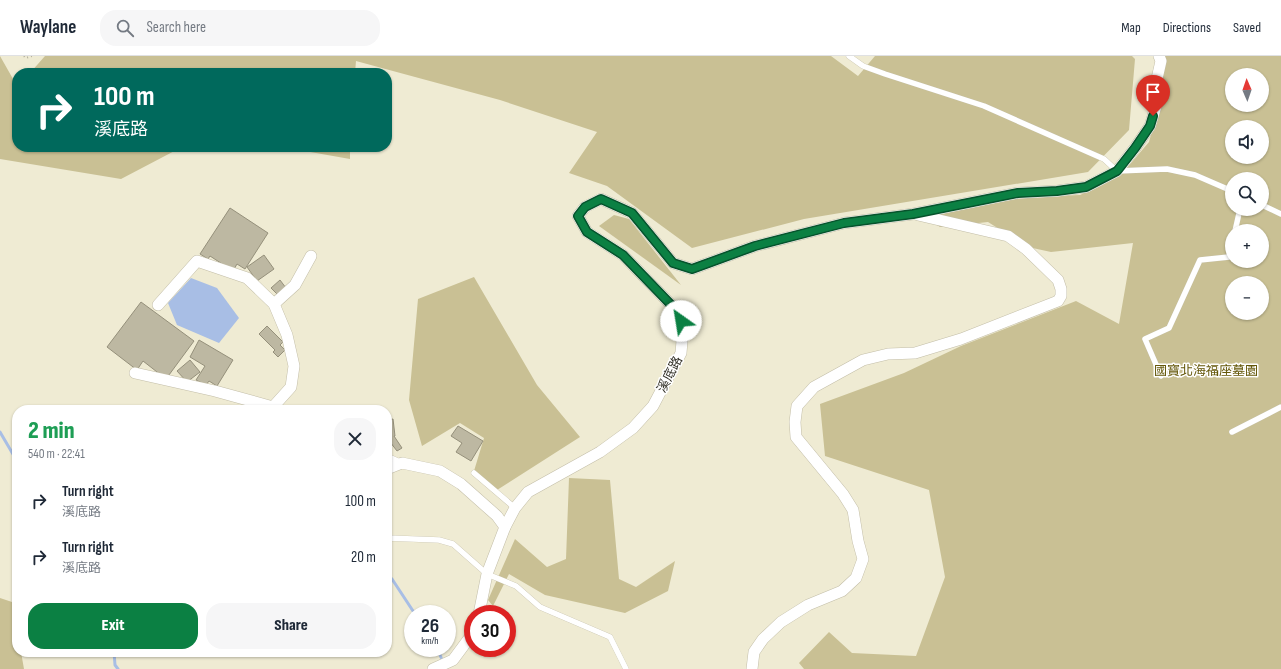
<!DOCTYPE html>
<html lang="en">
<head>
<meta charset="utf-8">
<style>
	body { margin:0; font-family:"Sofia Sans Condensed","Noto Sans TC",sans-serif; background:#f6f6f7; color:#1f2937; height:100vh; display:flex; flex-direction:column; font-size:15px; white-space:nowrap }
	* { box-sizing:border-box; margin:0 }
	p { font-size:13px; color:#747a83 }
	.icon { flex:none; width:22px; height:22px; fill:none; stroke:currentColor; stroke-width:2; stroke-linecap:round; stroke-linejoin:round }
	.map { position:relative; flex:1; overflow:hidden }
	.side { position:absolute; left:12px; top:349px; width:380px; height:252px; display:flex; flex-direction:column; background:#fff; border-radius:16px; box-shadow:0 1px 3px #0004 }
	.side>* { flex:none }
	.top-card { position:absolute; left:12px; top:12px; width:380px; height:84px; border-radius:16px; box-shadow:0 1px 3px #0004; background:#00695c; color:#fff; overflow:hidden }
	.needle { width:26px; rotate:358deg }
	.tools { position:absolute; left:1225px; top:12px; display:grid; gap:8px }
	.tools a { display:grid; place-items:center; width:44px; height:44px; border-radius:50%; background:#fff; box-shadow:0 1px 3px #0004; font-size:20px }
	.speed { position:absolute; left:404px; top:549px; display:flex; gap:8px; font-size:20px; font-weight:700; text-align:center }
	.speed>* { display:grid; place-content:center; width:52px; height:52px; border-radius:50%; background:#fff; box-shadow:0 1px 3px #0004; line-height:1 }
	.speed small { font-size:10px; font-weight:400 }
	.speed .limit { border:6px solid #d22; background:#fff; color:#111 }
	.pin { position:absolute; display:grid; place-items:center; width:34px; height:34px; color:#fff; margin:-41px -17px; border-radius:50% 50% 50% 0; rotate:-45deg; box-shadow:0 0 4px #0007 }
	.pin .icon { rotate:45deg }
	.me { position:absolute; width:44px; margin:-22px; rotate:328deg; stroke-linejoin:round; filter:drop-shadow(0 0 3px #0008) }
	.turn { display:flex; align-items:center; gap:14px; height:84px; padding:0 16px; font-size:18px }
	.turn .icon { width:52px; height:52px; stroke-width:2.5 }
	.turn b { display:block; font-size:28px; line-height:34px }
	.round { display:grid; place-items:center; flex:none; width:42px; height:42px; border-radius:16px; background:#f6f6f7 }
	.overview { display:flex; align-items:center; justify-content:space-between; height:68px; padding:0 16px }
	h1 { font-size:24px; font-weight:800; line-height:30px; color:#1e9e55 }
	.cta { display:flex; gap:8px; margin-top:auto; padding:8px 16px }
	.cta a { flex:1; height:46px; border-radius:16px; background:#0b8043; color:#fff; font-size:16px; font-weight:800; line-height:46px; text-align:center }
	.cta a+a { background:#f6f6f7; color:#1f2937 }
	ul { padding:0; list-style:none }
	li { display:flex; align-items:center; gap:12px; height:56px; padding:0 16px }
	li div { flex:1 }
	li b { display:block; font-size:15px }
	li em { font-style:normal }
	header { display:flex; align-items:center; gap:24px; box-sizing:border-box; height:56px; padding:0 20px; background:#fff; border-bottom:1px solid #e0e1e3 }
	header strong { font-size:19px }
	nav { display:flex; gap:22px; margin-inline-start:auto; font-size:14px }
	.search { width:280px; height:36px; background:#f6f6f7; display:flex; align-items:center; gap:10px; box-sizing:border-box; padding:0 14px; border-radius:16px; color:#747a83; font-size:15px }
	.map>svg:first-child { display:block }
	.green { fill:#c9c094; fill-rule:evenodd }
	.water { fill:#a8bee5 }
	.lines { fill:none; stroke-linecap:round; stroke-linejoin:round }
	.stream { stroke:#a8bee5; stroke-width:3 }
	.building { fill:#bdb8a2; stroke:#95907b }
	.service-casing { stroke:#c3bea8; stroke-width:6 }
	.minor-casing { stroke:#c3bea8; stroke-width:12 }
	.path { stroke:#b3af9c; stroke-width:2; stroke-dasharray:1 3; stroke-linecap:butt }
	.service { stroke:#fff; stroke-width:5.5 }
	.minor { stroke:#fff; stroke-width:11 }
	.route-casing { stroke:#07532c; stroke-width:10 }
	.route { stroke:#0b8043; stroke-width:7 }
	.labels { text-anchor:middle; stroke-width:3; stroke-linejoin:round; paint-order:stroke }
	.park-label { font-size:13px; fill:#645709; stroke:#fff }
	.street-label { font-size:13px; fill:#312f26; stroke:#fff }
</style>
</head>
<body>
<header>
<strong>Waylane</strong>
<div class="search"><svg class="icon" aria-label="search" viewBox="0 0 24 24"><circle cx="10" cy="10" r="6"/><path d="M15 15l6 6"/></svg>Search here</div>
<nav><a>Map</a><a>Directions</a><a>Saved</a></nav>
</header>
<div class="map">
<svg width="1281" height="613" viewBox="0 0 1281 613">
	<rect width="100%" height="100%" fill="#efebd3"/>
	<g class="green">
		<polygon points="0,0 17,30 17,91 182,91 121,123 0,103"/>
		<polygon points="45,0 831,0 858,20 875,0 1132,0 1135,3 1129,74 1088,116 804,163 692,192 607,130 569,117 597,76 500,44 356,5 355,17 30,17"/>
		<path d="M1156,0H1281V613H804L799,607L829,576L852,597L916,600L945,521L929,434L825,400L820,348L904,317L961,290L1076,245L1119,268L1133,187L1051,196L1028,191L988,166L940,171L920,158L1002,142L1080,139L1120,120L1149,86L1158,52ZM1232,19H1262V49H1232ZM1232,71H1262V101H1232ZM1232,123H1262V153H1232ZM1232,175H1262V205H1232ZM1232,227H1262V257H1232Z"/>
		<polygon points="282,91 350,91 350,103"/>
		<polygon points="614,159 629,163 681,229 599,170"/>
		<polygon points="474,221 537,329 580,381 497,434 474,415 484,382 460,367 422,390 409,344 418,243"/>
		<polygon points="569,422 610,424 619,523 636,531 675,505 668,535 625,557 545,539 509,518 493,550 488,544 515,483 547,511 566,503"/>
		<polygon points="0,542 12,546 17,574 17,596 21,596 24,613 0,613"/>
	</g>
	<polygon class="water" points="191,222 217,232 239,262 219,287 177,269 168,247"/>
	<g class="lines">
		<g class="stream">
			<polyline points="0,376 17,405"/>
			<polyline points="387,521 392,523 415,558"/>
			<polyline points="437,592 443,606"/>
			<polyline points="114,596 115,609 118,613"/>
		</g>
	</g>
	<g class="building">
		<polygon points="230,152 268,177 245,213 237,208 233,215 210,200 208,203 200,198"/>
		<polygon points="264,199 274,213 257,225 247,211"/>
		<polygon points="280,224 286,232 278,239 271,232"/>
		<polygon points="141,246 194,285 166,323 143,305 137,314 107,291"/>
		<polygon points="267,270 283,286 280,289 285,294 278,301 273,296 275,294 259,278"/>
		<polygon points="199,284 233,304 217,330 209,325 206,329 196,324 205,310 190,301"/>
		<polygon points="190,304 200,316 187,326 177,315"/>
		<polygon points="393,363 395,380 394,380 402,392 397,395 387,382 387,364"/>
		<polygon points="458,370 483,385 471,405 456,396 462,387 451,380"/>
	</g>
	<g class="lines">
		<defs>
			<g id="service">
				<polyline points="849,0 863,10 885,18 984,50 1104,103 1117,115 1167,113 1195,119 1232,135"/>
				<polyline points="1262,149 1281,158"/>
				<polyline points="1235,175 1240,153"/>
				<polyline points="1161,320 1145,283 1169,272 1200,204 1229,201 1232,189"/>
				<polyline points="1232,376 1281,351"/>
				<polyline points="387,400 402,407"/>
				<polyline points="474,417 515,452"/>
				<polyline points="387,482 439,484 453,488 487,518 516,530 540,551 610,581 626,613"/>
			</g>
			<g id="minor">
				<polyline points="274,248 295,229 311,200"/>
				<polyline points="158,249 197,205 247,222 274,248 287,279 294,310 291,331 273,351"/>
				<polyline points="135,317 215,335 273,351 276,354"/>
				<polyline points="387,413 402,407 440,415 461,428 497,460 505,471"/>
				<polyline points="479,558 487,518 505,471 515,452 528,436 600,396 633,372 653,350 681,297 683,273 679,257 623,199 587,176 578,160 585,151 601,143 632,157 673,207 692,213 755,190 844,167 913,158 1018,137 1057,135 1086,131 1117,115 1135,92 1150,70 1156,50 1156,27 1161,5 1159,0"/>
				<polyline points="433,613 453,604 473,577"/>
				<polyline points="752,613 754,596 763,583 781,566 808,549 842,535 856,522 863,503 858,485 853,454 843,438 796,381 795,366 797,350 814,331 863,304 888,298 915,297 961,283 1058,245 1061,240 1061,233 1058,224 1026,193 1008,180 918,159"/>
			</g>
		</defs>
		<use href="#service" class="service-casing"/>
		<use href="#minor" class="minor-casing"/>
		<polyline class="path" points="24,0 26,2 32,0"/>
		<use href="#service" class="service"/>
		<use href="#minor" class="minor"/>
	</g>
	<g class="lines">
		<defs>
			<polyline id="route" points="681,265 679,257 623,199 587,176 578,160 585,151 601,143 632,157 673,207 692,213 755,190 844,167 913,158 1018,137 1057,135 1086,131 1117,115 1135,92 1150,70 1153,60"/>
		</defs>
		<use href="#route" class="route-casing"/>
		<use href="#route" class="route"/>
	</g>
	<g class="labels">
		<g class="park-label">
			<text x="1206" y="319">國寶北海福座墓園</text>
		</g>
		<g class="street-label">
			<text transform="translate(669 318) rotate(-63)" y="5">溪底路</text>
		</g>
	</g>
</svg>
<div class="tools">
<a><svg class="needle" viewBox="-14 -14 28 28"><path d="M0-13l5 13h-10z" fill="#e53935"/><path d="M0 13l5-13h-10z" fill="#747a83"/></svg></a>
<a><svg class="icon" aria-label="sound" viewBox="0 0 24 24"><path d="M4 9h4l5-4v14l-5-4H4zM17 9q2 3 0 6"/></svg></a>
<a><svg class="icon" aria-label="search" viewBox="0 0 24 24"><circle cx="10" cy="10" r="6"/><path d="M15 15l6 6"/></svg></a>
<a>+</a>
<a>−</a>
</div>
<div class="speed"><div>26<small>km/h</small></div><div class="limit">30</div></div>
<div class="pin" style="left:1153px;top:60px;background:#d93025"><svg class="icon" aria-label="arrive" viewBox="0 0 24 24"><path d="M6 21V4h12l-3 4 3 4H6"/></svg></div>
<svg class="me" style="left:681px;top:265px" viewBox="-20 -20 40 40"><circle r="19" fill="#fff"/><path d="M0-13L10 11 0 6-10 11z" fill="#0b8043"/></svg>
<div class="top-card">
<div class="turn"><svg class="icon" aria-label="right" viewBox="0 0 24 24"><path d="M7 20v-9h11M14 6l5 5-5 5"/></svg><div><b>100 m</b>溪底路</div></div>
</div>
<section class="side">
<div class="overview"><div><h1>2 min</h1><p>540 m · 22:41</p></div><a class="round"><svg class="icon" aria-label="close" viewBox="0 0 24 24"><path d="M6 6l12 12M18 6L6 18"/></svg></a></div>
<ul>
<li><svg class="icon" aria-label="right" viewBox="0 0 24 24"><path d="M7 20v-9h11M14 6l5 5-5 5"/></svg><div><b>Turn right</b><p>溪底路</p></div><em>100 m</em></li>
<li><svg class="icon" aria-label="right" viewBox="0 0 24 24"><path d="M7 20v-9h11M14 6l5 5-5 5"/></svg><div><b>Turn right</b><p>溪底路</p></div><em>20 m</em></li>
</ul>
<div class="cta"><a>Exit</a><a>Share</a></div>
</section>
</div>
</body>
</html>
